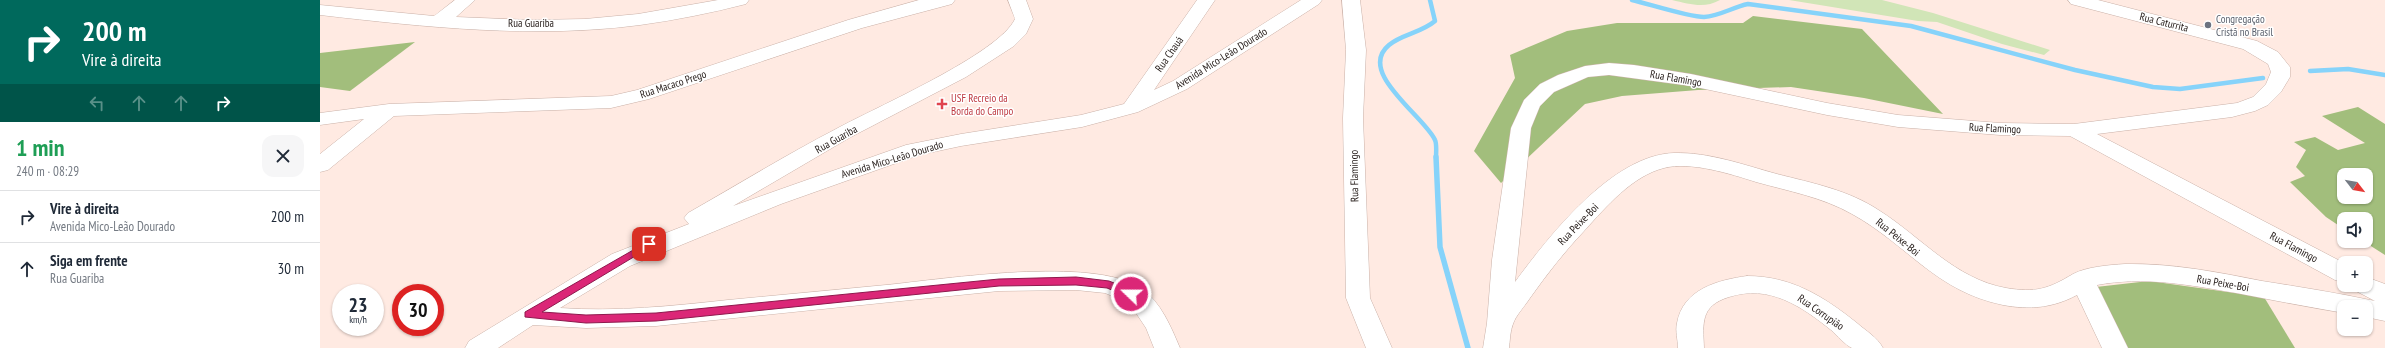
<!DOCTYPE html>
<html lang="pt">
<head>
<meta charset="utf-8">
<style>
	body { margin:0; font-family:"PT Sans Narrow",sans-serif; background:#f6f6f7; color:#1f2937; height:100vh; display:flex; flex-direction:column; font-size:15px; white-space:nowrap }
	* { box-sizing:border-box; margin:0 }
	p { font-size:13px; color:#747a83 }
	.icon { flex:none; width:22px; height:22px; fill:none; stroke:currentColor; stroke-width:2; stroke-linecap:round; stroke-linejoin:round }
	.map { position:relative; flex:1; overflow:hidden }
	.side { display:flex; flex-direction:column; background:#fff; width:320px }
	.side>* { flex:none }
	.guide { background:#00695c; color:#fff; overflow:hidden }
	.needle { width:26px; rotate:121deg }
	.controls { position:absolute; left:2017px; top:168px; display:grid; gap:8px }
	.controls a { display:grid; place-items:center; width:36px; height:36px; border-radius:8px; background:#fff; box-shadow:0 1px 3px #0004; font-size:20px }
	.speed { position:absolute; left:12px; top:284px; display:flex; gap:8px; font-size:20px; font-weight:700; text-align:center }
	.speed>* { display:grid; place-content:center; width:52px; height:52px; border-radius:50%; background:#fff; box-shadow:0 1px 3px #0004; line-height:1 }
	.speed small { font-size:10px; font-weight:400 }
	.speed .limit { border:6px solid #d22; background:#fff; color:#111 }
	.pin { position:absolute; display:grid; place-items:center; width:34px; height:34px; color:#fff; margin:-17px; border-radius:8px; box-shadow:0 2px 6px #0006 }
	.me { position:absolute; width:44px; margin:-22px; rotate:292deg; stroke-linejoin:round; filter:drop-shadow(0 0 3px #0008) }
	.turn { display:flex; align-items:center; gap:14px; height:84px; padding:0 16px; font-size:18px }
	.turn .icon { width:52px; height:52px; stroke-width:2.5 }
	.turn b { display:block; font-size:28px; line-height:34px }
	.lanes { display:flex; align-items:center; height:38px; padding:0 16px; background:#0003; justify-content:center; gap:20px; direction:ltr }
	.lanes .off { opacity:.35 }
	.round { display:grid; place-items:center; flex:none; width:42px; height:42px; border-radius:12px; background:#f6f6f7 }
	.overview { display:flex; align-items:center; justify-content:space-between; height:68px; padding:0 16px }
	h1 { font-size:24px; font-weight:700; line-height:30px; color:#1e9e55 }
	ul { padding:0; list-style:none }
	li { display:flex; align-items:center; gap:12px; height:52px; padding:0 16px; border-top:1px solid #e0e1e3 }
	li div { flex:1 }
	li b { display:block; font-size:15px }
	li em { font-style:normal }
	main { display:flex; flex:1; min-height:0 }
	.map>svg:first-child { display:block }
	.green { fill:#d1e5b7 }
	.forest { fill:#a2be7c; fill-rule:evenodd }
	.lines { fill:none; stroke-linecap:round; stroke-linejoin:round }
	.stream-far1 { stroke:#86d3fa; stroke-width:4.5 }
	.stream { stroke:#86d3fa; stroke-width:5.5 }
	.minor-casing { stroke:#cab1a8; stroke-width:1 }
	.minor { fill:#fff; fill-rule:evenodd }
	.route { fill:#db2777; stroke:#8e194d }
	.worship-dot { fill:#6b7280; stroke:#fff; stroke-width:1.5 }
	.health-dot { fill:#e0444e; stroke:#fff; stroke-width:1.5 }
	.labels { text-anchor:middle; stroke-width:3; stroke-linejoin:round; paint-order:stroke }
	.worship-label { font-size:11px; fill:#5b616d; stroke:#fff; text-anchor:start }
	.street-label { font-size:11px; fill:#221916; stroke:#fff }
	.health-label { font-size:11px; fill:#be3a42; stroke:#fff; text-anchor:start }
</style>
</head>
<body>
<main>
<section class="side">
<div class="guide">
<div class="turn"><svg class="icon" aria-label="right" viewBox="0 0 24 24"><path d="M7 20v-9h11M14 6l5 5-5 5"/></svg><div><b>200 m</b>Vire à direita</div></div>
<div class="lanes"><svg class="icon off" aria-label="left" viewBox="0 0 24 24"><path d="M17 20v-9H6M10 6l-5 5 5 5"/></svg><svg class="icon off" aria-label="ahead" viewBox="0 0 24 24"><path d="M12 20V5M6 11l6-6 6 6"/></svg><svg class="icon off" aria-label="ahead" viewBox="0 0 24 24"><path d="M12 20V5M6 11l6-6 6 6"/></svg><svg class="icon" aria-label="right" viewBox="0 0 24 24"><path d="M7 20v-9h11M14 6l5 5-5 5"/></svg></div>
</div>
<div class="overview"><div><h1>1 min</h1><p>240 m · 08:29</p></div><a class="round"><svg class="icon" aria-label="close" viewBox="0 0 24 24"><path d="M6 6l12 12M18 6L6 18"/></svg></a></div>
<ul>
<li><svg class="icon" aria-label="right" viewBox="0 0 24 24"><path d="M7 20v-9h11M14 6l5 5-5 5"/></svg><div><b>Vire à direita</b><p>Avenida Mico-Leão Dourado</p></div><em>200 m</em></li>
<li><svg class="icon" aria-label="ahead" viewBox="0 0 24 24"><path d="M12 20V5M6 11l6-6 6 6"/></svg><div><b>Siga em frente</b><p>Rua Guariba</p></div><em>30 m</em></li>
</ul>
</section>
<div class="map">
<svg width="2065" height="348" viewBox="0 0 2065 348">
	<rect width="100%" height="100%" fill="#ffeae2"/>
	<g class="green">
		<path d="M1352,0H1400C1384,9 1370,4 1352,0Z"/>
		<polygon points="1469,0 1562,0 1613,13 1730,50 1724,55 1682,44 1617,22 1598,21"/>
	</g>
	<g class="forest">
		<polygon points="1433,16 1542,29 1623,114 1544,98 1471,87 1378,90 1302,96 1265,104 1181,183 1154,151 1195,78 1190,55 1247,31 1297,23 1423,23"/>
		<polygon points="95,42 30,91 0,87 0,53"/>
		<path d="M2038,107L2065,124V255L2043,241H2046V219H2024V229L2006,217L1970,182L1985,176L1976,167L1986,150L1974,142L1995,137L2018,150L2045,143L2002,116ZM2024,175H2046V197H2024Z"/>
		<polygon points="1829,281 1944,297 1975,348 1805,348 1776,287"/>
	</g>
	<g class="lines">
		<g class="stream-far1">
			<path d="M1110,0L1115,21C1101,33 1082,34 1069,45C1036,72 1104,116 1115,140C1117,144 1116,153 1116,158"/>
			<path d="M1312,0C1329,4 1369,17 1384,17C1400,16 1413,7 1428,4L1591,26L1755,70L1833,87L1860,89L1943,78"/>
			<polyline points="1990,71 2028,69 2065,75"/>
		</g>
		<polyline class="stream" points="1116,157 1120,247 1148,348"/>
		<defs>
			<g id="minor">
				<path d="M135,0H155L136,17L212,20L265,19L318,14L398,0H429L426,4C391,13 356,20 320,25C214,39 105,27 0,15V5L114,16Z"/>
				<polygon points="599,0 635,0 632,4 542,28 329,99 291,108 74,116 8,170 0,172 0,154 44,119 0,125 0,113 69,104 291,96 317,90 528,20"/>
				<path d="M688,0H706L713,19L706,34L694,46L646,77L529,138L413,206L586,145L641,134L761,115L804,104L877,0H895L834,90L853,81L981,0H1002L999,4L867,89L818,112L762,127L641,146L599,155L461,204L310,266L240,308C297,312 352,306 408,300C461,295 513,290 566,285C625,279 772,256 821,288C841,302 851,327 860,348H834L826,328L814,310L802,300L785,293L756,290L679,291L336,326L266,328L213,325L178,348H145L149,341L292,254L369,224L364,218L368,213C417,185 466,155 516,129C554,108 679,54 695,19Z"/>
				<polygon points="1022,0 1040,0 1046,50 1043,118 1050,298 1072,348 1046,348 1026,298 1023,118 1026,50"/>
				<path d="M1748,0H1778L1937,41L1958,52L1970,67V77L1961,92L1948,105L1935,111L1912,117L1777,134L2024,263V283L2015,280L1750,136L1680,135L1578,127L1507,115L1371,86L1289,75L1268,77L1234,92L1220,106L1211,128L1195,282C1229,236 1292,155 1354,153C1389,152 1424,165 1457,174C1492,183 1529,190 1560,211C1601,237 1635,279 1686,288C1716,293 1728,289 1753,274C1766,267 1789,265 1805,264C1851,263 1897,272 1942,281C1980,287 2018,293 2055,301L2036,291L2033,285H2046V277L2065,284V321L2046,317V307H2024V313C1988,307 1952,300 1916,293C1870,285 1823,276 1777,285L1808,348H1782L1757,295C1733,308 1709,310 1683,305C1615,291 1588,245 1532,214C1502,197 1468,191 1436,182C1411,174 1370,161 1344,168C1312,176 1286,207 1265,230C1245,251 1227,274 1210,298C1205,306 1196,315 1193,324C1190,331 1190,341 1189,348H1163L1167,323L1172,260L1191,128L1204,100L1220,84L1238,75L1265,66L1289,63L1314,65L1371,74L1507,103L1578,115L1680,123L1754,124L1917,103L1933,97L1946,84L1951,72L1948,64L1923,49L1751,4Z"/>
				<path d="M1427,276C1471,276 1503,296 1537,323C1546,331 1557,337 1563,348C1555,348 1540,348 1532,348C1525,345 1517,335 1511,330C1481,306 1449,284 1409,297C1380,306 1383,323 1384,348H1358C1358,340 1355,331 1357,323C1363,289 1398,280 1427,276Z"/>
			</g>
		</defs>
		<use href="#minor" class="minor-casing"/>
		<use href="#minor" class="minor"/>
	</g>
	<polygon class="route" points="329,241 332,242 332,246 222,312 266,315 336,313 679,279 756,277 789,281 814,291 816,294 811,298 787,288 756,285 679,286 336,321 266,323 205,317 205,312"/>
	<circle class="worship-dot" cx="1888" cy="25" r="4"/>
	<path class="health-dot" d="M620 98h4v4h4v4h-4v4h-4v-4h-4v-4h4z"/>
	<g class="labels">
		<g class="worship-label">
			<text x="1896" y="23">Congregação<tspan x="1896" dy="13">Cristã no Brasil</tspan></text>
		</g>
		<g class="street-label">
			<text transform="translate(1844 22) rotate(14)" y="4">Rua Caturrita</text>
			<text x="211" y="27">Rua Guariba</text>
			<text transform="translate(849 54) rotate(-55)" y="4">Rua Chauá</text>
			<text transform="translate(901 58) rotate(-32)" y="4">Avenida Mico-Leão Dourado</text>
			<text transform="translate(1356 78) rotate(10)" y="4">Rua Flamingo</text>
			<text transform="translate(353 84) rotate(-18)" y="4">Rua Macaco Prego</text>
			<text transform="translate(1675 128) rotate(3)" y="4">Rua Flamingo</text>
			<text transform="translate(516 139) rotate(-29)" y="4">Rua Guariba</text>
			<text transform="translate(572 159) rotate(-17)" y="4">Avenida Mico-Leão Dourado</text>
			<text transform="translate(1034 176) rotate(-91)" y="4">Rua Flamingo</text>
			<text transform="translate(1258 224) rotate(-46)" y="4">Rua Peixe-Boi</text>
			<text transform="translate(1578 237) rotate(39)" y="4">Rua Peixe-Boi</text>
			<text transform="translate(1974 247) rotate(28)" y="4">Rua Flamingo</text>
			<text transform="translate(1903 283) rotate(10)" y="4">Rua Peixe-Boi</text>
			<text transform="translate(1501 312) rotate(35)" y="4">Rua Corrupião</text>
		</g>
		<g class="health-label">
			<text x="631" y="102">USF Recreio da<tspan x="631" dy="13">Borda do Campo</tspan></text>
		</g>
	</g>
</svg>
<div class="controls">
<a><svg class="needle" viewBox="-14 -14 28 28"><path d="M0-13l5 13h-10z" fill="#e53935"/><path d="M0 13l5-13h-10z" fill="#747a83"/></svg></a>
<a><svg class="icon" aria-label="sound" viewBox="0 0 24 24"><path d="M4 9h4l5-4v14l-5-4H4zM17 9q2 3 0 6"/></svg></a>
<a>+</a>
<a>−</a>
</div>
<div class="speed"><div>23<small>km/h</small></div><div class="limit">30</div></div>
<div class="pin" style="left:329px;top:244px;background:#d93025"><svg class="icon" aria-label="arrive" viewBox="0 0 24 24"><path d="M6 21V4h12l-3 4 3 4H6"/></svg></div>
<svg class="me" style="left:811px;top:294px" viewBox="-20 -20 40 40"><circle r="17" fill="#db2777" stroke="#fff" stroke-width="3"/><path d="M0-11L8 9 0 5-8 9z" fill="#fff"/></svg>
</div>
</main>
</body>
</html>
